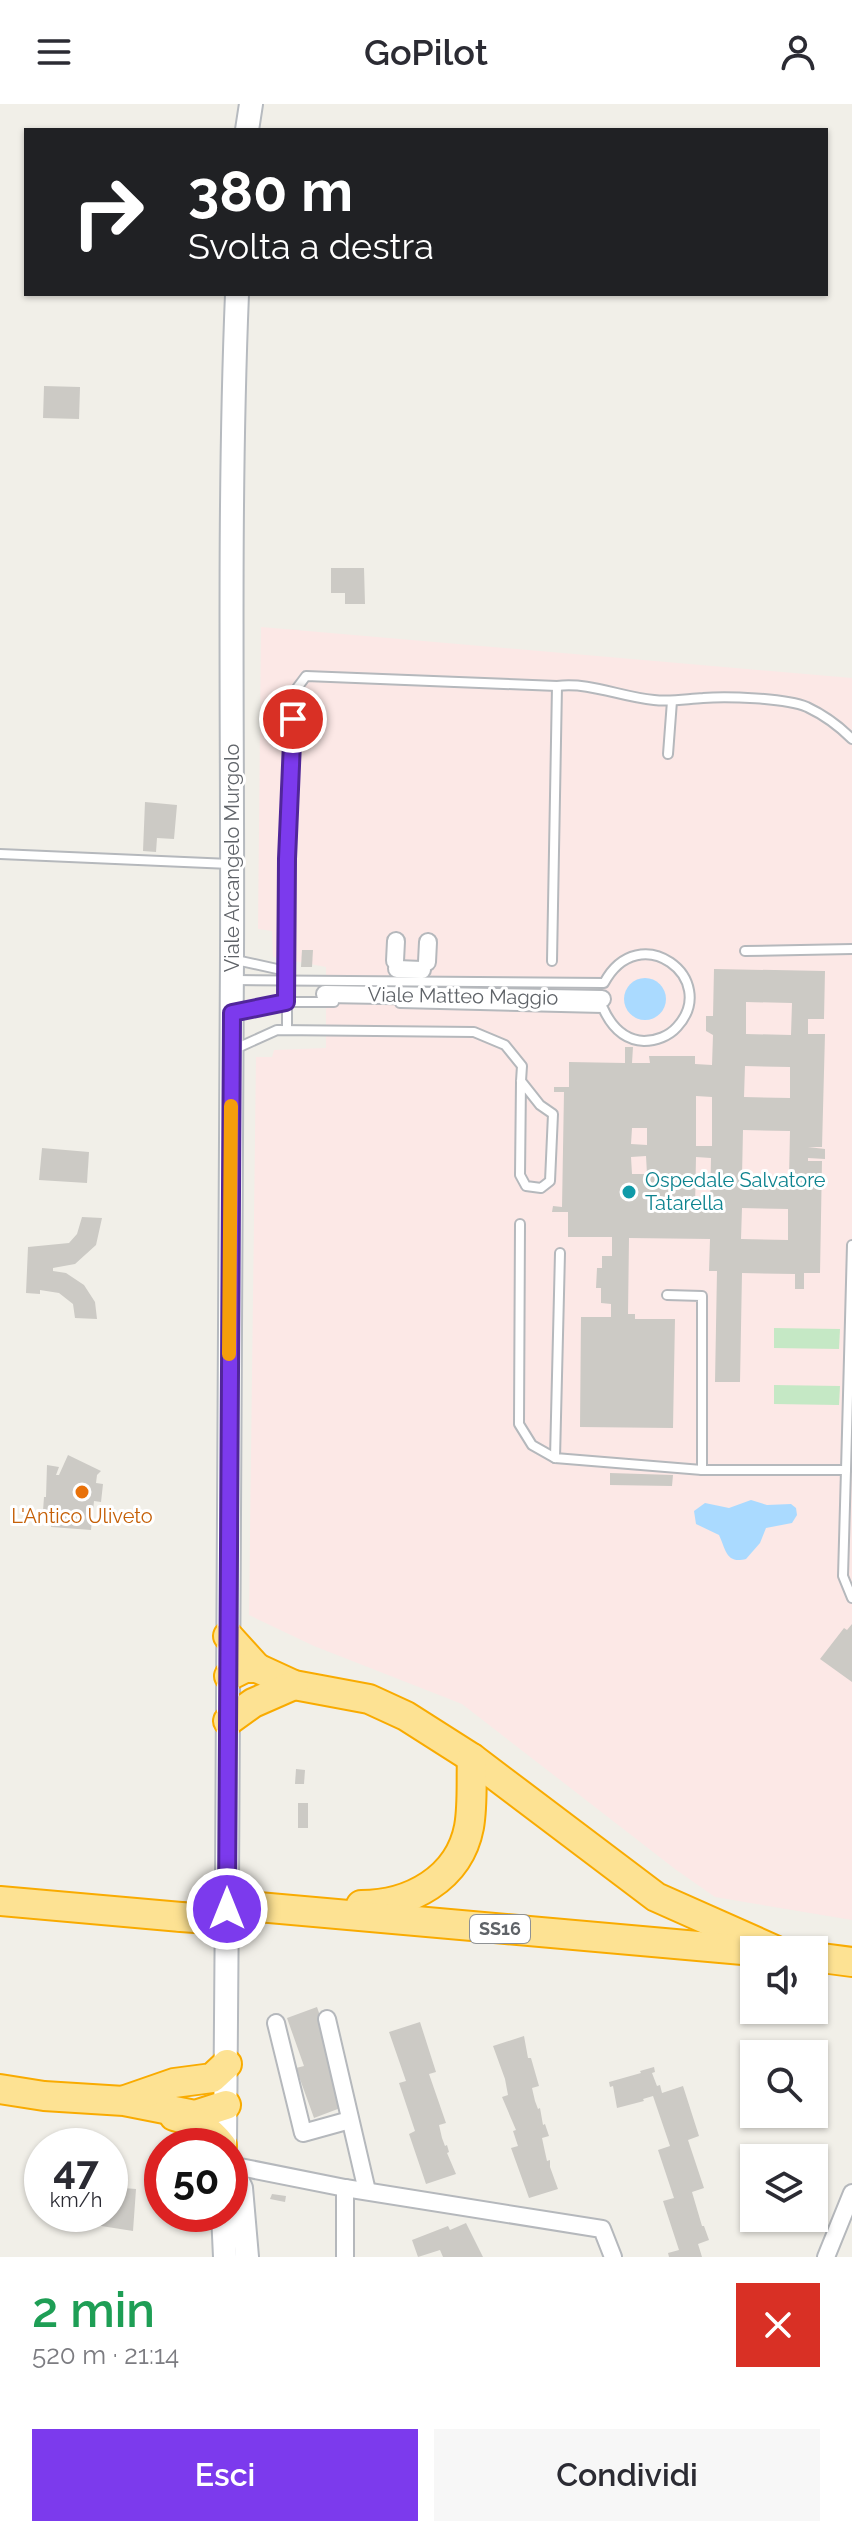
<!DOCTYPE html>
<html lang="it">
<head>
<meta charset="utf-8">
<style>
	body { margin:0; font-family:Raleway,sans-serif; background:#f7f7f7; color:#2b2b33; height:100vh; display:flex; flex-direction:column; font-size:30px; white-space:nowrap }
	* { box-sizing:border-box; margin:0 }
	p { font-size:26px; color:#7c7c81 }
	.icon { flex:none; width:44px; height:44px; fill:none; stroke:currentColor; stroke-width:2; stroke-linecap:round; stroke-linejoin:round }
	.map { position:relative; height:2153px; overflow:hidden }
	.sheet { display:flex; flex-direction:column; background:#fff; flex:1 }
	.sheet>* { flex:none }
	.banner { position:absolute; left:24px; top:24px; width:804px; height:168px; border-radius:0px; box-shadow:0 2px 6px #0004; background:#202124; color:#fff; overflow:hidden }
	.buttons { position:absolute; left:740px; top:1832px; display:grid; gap:16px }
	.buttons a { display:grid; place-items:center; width:88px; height:88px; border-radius:0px; background:#fff; box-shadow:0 2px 6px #0004; font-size:40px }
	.speed { position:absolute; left:24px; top:2024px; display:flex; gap:16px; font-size:40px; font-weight:700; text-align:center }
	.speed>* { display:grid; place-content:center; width:104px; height:104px; border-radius:50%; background:#fff; box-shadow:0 2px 6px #0004; line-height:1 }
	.speed small { font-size:20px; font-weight:400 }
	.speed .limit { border:12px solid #d22; background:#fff; color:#111 }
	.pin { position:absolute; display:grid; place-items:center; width:68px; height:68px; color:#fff; margin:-34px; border:4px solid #fff; border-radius:50%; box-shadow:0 2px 8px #0007 }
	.me { position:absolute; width:88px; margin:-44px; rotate:0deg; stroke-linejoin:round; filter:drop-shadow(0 0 6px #0008) }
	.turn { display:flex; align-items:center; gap:28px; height:168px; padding:0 32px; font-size:36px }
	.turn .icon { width:104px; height:104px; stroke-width:2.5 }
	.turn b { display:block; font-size:56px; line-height:68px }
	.round { display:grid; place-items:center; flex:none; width:84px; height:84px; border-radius:0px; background:#f7f7f7 }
	.summary { display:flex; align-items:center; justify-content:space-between; height:136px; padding:0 32px }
	h1 { font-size:48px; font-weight:600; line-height:60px; color:#1e9e55 }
	.primary-button { display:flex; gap:16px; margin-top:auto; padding:16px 32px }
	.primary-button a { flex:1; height:92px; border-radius:0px; background:#7c3aed; color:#fff; font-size:32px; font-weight:600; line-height:92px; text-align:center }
	.primary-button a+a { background:#f7f7f7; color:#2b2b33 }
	header { display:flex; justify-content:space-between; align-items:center; height:104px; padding:0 32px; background:#fff; font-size:36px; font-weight:600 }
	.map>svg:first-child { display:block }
	.medical { fill:#fce8e6 }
	.green { fill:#c5e8c5 }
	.water { fill:#aadaff }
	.building { fill:#cccac5; fill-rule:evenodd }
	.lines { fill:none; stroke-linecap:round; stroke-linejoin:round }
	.lane-casing { stroke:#b5b8bc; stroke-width:12 }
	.street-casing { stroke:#b5b8bc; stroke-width:20 }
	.secondary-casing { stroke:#b6babf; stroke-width:26 }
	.highway-casing { stroke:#f9ab00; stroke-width:32 }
	.lane { stroke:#fff; stroke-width:8 }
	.street { stroke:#fff; stroke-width:16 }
	.secondary { stroke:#fff; stroke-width:22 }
	.highway { stroke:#fde293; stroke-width:28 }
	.highway-bridge-casing { stroke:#f9ab00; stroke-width:32; stroke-linecap:butt }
	.highway-bridge { stroke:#fde293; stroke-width:28 }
	.route-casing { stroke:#51269a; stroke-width:20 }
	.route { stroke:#7c3aed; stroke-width:14 }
	.slow { stroke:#f59e0b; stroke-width:14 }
	.culture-dot { fill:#0f9aa8; stroke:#fff; stroke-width:3 }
	.food-dot { fill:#e8710a; stroke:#fff; stroke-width:3 }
	.labels { text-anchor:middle; stroke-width:6; stroke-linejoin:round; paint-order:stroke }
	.shield { fill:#fff; stroke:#8f9295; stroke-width:2 }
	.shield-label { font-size:18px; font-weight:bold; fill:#5f6368 }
	.street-label { font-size:20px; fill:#5f6368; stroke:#fff }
	.culture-label { font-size:20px; fill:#0d838f; stroke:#fff; text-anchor:start }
	.food-label { font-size:20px; fill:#c56008; stroke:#fff }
</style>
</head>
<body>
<header><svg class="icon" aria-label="menu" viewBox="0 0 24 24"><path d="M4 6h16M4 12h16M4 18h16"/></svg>GoPilot<svg class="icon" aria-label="person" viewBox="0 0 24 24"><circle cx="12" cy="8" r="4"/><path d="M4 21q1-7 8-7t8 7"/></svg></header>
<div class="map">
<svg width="852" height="2153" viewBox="0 0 852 2153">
	<rect width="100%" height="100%" fill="#f1efe8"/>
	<polygon class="medical" points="261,523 852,574 852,1816 715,1793 675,1765 462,1600 314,1542 249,1511 256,953 272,953 274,946 326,944 326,863 273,853 272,827 258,825"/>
	<g class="green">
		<polygon points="774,1224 840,1225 839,1245 774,1244"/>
		<polygon points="774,1281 840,1282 839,1301 774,1300"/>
	</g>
	<g class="water">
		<circle cx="645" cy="895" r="21"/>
		<path d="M751,1396L767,1401L791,1400L796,1404L797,1411L792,1419L766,1424L760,1439L746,1455C726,1460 726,1446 719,1431L696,1420L694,1407L705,1399L729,1404Z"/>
	</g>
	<g class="building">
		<polygon points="44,282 80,283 79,315 43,314"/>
		<polygon points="331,464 364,464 365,500 345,500 345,489 331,489"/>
		<polygon points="145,698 177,701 174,735 157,734 156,748 143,747"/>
		<polygon points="302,846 313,846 312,863 301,863"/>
		<path d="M714,865L825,867L824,915H808V930H825L822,1043H808L825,1045V1055L808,1054V1057H822L820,1169H804V1185H795V1170L742,1169L740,1278H715L717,1167H709L710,1135L629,1134L628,1210H635V1215H675L673,1324L580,1323L581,1213H611V1200L601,1199V1184H596L597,1164H602V1152H612V1133H568V1108H552L553,1102L562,1103L564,988H554V983H569V958L625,959V943H633L632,959H650L649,952H695V960L712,961L713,931L706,927V912H713ZM746,898L792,899L791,931L746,930ZM745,962L790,963V994L744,993ZM696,992L712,993V1042H696ZM632,1024H647V1041L631,1040ZM743,1026L790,1027L789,1073L742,1072ZM646,1052L647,1070H632L631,1053ZM696,1053L711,1054L710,1104H695ZM742,1104L788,1105V1136L741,1135Z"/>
		<polygon points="42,1044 89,1048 87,1079 39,1076"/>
		<polygon points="82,1113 102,1114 96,1141 75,1160 53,1164 53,1167 66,1169 84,1181 95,1198 97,1215 75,1214 73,1200 59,1189 40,1186 40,1190 26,1189 28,1143 69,1139 77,1130"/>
		<polygon points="68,1351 101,1367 97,1371 96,1379 103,1380 101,1398 94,1397 91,1426 51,1423 52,1408 43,1407 44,1393 46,1393 47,1361 59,1363 56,1371 59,1371"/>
		<polygon points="610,1369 673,1371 672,1382 610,1381"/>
		<polygon points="852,1520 852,1578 820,1555 844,1524 847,1526"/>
		<polygon points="296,1665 305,1666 304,1680 295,1680"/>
		<rect x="298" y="1699" width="10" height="25"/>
		<polygon points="317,1903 334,1953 327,1955 331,1972 343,2003 314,2014 296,1964 304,1962 287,1914"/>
		<polygon points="420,1918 436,1968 429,1970 446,2019 439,2021 442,2034 445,2042 447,2041 449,2048 447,2049 456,2070 426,2080 409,2030 415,2027 399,1979 406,1977 389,1928"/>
		<polygon points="524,1932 528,1954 531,1954 539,1982 532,1984 535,1997 538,2005 540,2004 543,2021 545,2020 549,2032 542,2034 545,2048 547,2057 550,2056 550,2063 558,2085 529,2094 511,2044 518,2042 513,2027 516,2026 502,1993 508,1991 505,1975 493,1942"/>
		<polygon points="654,1963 655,1968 652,1969 657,1982 660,1981 662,1989 683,1982 699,2032 688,2036 704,2084 692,2088 702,2122 704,2122 709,2136 698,2140 702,2153 669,2153 668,2149 679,2146 663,2097 674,2094 658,2046 670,2042 653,1992 643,1995 644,1997 617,2004 613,1982 610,1983 609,1978 641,1969 640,1967"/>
		<polygon points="110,2083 136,2085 133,2127 95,2121 94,2125 78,2123 79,2110 110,2110"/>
		<polygon points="272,2090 286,2092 285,2098 270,2095"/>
		<polygon points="466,2119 483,2153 443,2153 440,2146 418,2153 412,2136 448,2122 450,2126"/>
	</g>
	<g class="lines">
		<defs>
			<g id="lane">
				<polyline points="668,650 672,597"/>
				<polyline points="0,750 230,760"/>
				<polyline points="745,847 852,845"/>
				<polyline points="236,856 286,867"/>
				<polyline points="552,857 557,582"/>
				<path d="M235,876L604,879C639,813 721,875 677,923C669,932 656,937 644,937C623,936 611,922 603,904L400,899"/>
				<polyline points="233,908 286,898 334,898"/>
				<path d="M287,925V755L293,615L297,584L306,572L557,582C591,578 620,593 654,596C671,598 686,595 703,594C727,592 785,594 807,603C824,611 839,622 852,635"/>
				<polyline points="235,945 277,926 474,928 505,941 522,962 521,977 520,1071 526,1082 541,1084 550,1077 553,1010 540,1001 521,977"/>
				<polyline points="520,1120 519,1320 532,1341 555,1354"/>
				<polyline points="560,1149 555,1354 702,1366 846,1366 852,1141"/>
				<polyline points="667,1191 702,1192 702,1366"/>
				<polyline points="846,1366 843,1472 852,1494"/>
			</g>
			<g id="street">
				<polyline points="395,857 396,837"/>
				<polyline points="427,858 428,838"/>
				<polyline points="397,865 422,866"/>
				<polyline points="325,890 602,895"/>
				<polyline points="327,1915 367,2087"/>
				<polyline points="276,1919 303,2029 350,2016"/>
				<polyline points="230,2061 345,2084 602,2125 613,2153"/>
				<polyline points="345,2153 345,2084"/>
				<polyline points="826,2153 852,2089"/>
			</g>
			<g id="secondary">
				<polyline points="247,26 251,0"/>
				<path d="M225,2042C228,1645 232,1248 232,851C233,630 228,410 237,190"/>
				<polyline points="230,2062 241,2084 247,2153"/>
				<polyline points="223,2110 225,2153"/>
			</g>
			<g id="highway">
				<polyline points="228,1532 257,1564"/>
				<polyline points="229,1572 245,1564 257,1564 294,1581 369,1595 406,1612 472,1654 656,1793 775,1846"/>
				<polyline points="228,1617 253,1599 294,1581"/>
				<polyline points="0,1797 181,1813"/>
				<path d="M361,1801C410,1801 459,1775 469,1723C473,1701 471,1676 472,1654"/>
				<polyline points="247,1802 754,1847"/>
				<polyline points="814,1853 852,1858"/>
				<polyline points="0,1985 44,1992 124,1997 195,2011 226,2001"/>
				<polyline points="125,1996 174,1979 212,1974 227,1960"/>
				<path d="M174,2012C196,2018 208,2024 222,2042"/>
			</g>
		</defs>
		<use href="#lane" class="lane-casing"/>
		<use href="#street" class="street-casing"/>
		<use href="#secondary" class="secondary-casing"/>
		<use href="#highway" class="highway-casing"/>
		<use href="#lane" class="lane"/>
		<use href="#street" class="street"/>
		<use href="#secondary" class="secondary"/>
		<use href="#highway" class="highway"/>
		<defs>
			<polyline id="highway-bridge" points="181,1813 249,1818"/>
		</defs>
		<use href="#highway-bridge" class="highway-bridge-casing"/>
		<use href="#highway-bridge" class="highway-bridge"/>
	</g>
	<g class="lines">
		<defs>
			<polyline id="route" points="227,1805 232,909 286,898 287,755 293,615"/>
		</defs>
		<use href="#route" class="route-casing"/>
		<use href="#route" class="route"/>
		<polyline class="slow" points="229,1250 231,1002"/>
	</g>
	<circle class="culture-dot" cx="629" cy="1088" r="8"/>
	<circle class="food-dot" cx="82" cy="1388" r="8"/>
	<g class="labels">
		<rect class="shield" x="470" y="1811" width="60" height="28" rx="6"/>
		<g class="shield-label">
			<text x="500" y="1831">SS16</text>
		</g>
		<g class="street-label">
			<text transform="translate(232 754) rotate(-90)" y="7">Viale Arcangelo Murgolo</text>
			<text transform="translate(463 892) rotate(1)" y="7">Viale Matteo Maggio</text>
		</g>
		<g class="culture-label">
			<text x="645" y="1083">Ospedale Salvatore<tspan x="645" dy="23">Tatarella</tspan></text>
		</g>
		<g class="food-label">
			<text x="82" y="1419">L'Antico Uliveto</text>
		</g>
	</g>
</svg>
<div class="buttons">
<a><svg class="icon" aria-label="sound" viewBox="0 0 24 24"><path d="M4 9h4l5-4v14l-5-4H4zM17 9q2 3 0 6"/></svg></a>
<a><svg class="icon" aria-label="search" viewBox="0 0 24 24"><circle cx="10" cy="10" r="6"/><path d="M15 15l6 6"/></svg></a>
<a><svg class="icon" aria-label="layers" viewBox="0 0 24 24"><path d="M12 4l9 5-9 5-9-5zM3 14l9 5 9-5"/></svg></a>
</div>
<div class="speed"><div>47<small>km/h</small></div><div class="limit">50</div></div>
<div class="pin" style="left:293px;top:615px;background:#d93025"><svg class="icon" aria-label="arrive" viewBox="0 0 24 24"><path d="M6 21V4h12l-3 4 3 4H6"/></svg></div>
<svg class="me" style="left:227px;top:1805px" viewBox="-20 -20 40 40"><circle r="17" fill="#7c3aed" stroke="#fff" stroke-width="3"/><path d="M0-11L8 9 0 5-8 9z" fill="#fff"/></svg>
<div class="banner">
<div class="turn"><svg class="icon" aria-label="right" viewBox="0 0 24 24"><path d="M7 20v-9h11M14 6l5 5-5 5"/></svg><div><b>380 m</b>Svolta a destra</div></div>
</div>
</div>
<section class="sheet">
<div class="summary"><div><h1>2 min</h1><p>520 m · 21:14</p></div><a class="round" style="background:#d93025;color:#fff"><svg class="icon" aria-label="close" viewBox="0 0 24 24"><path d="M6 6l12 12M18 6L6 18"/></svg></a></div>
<div class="primary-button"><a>Esci</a><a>Condividi</a></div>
</section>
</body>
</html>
